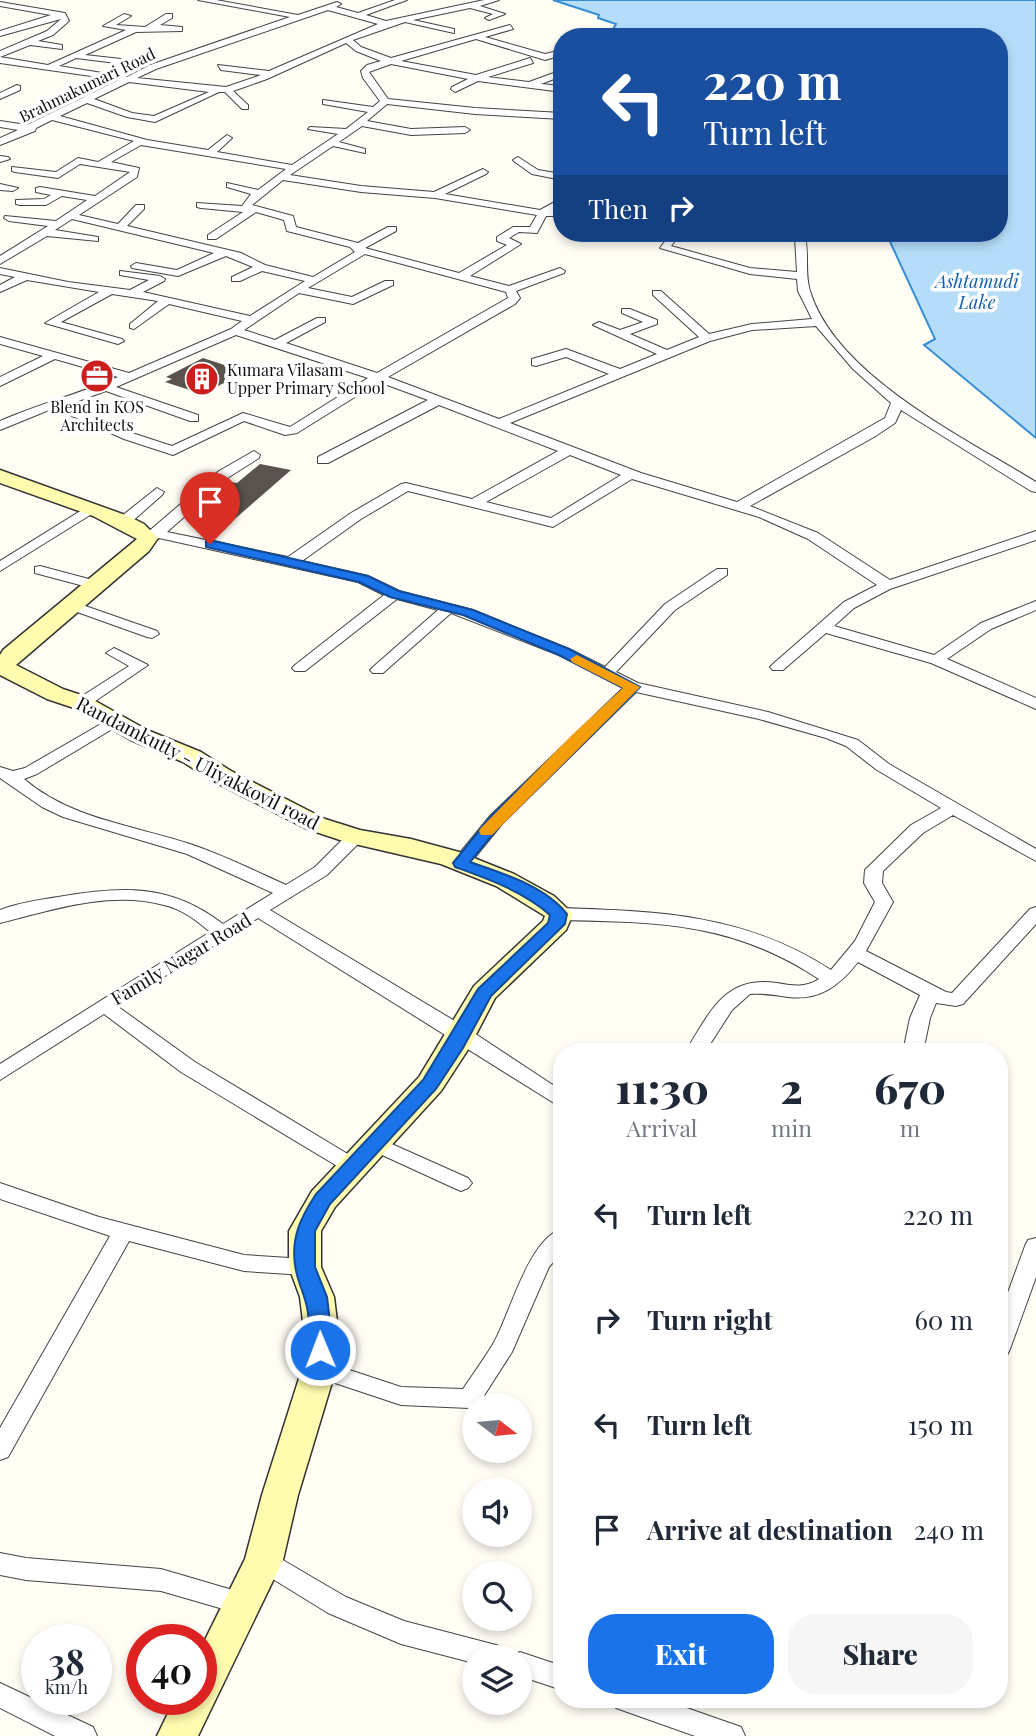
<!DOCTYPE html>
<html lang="en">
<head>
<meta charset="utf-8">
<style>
	body { margin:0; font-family:"Playfair Display",serif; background:#f6f6f7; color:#1f2937; height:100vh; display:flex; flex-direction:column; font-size:26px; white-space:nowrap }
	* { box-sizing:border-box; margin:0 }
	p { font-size:23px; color:#747a83 }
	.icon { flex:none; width:38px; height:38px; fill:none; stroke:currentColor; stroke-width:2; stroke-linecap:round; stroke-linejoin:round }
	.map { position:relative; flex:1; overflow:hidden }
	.drawer { position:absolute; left:553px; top:1043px; width:455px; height:665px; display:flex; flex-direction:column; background:#fff; border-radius:28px; box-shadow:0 4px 10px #0003 }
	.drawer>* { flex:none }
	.guide { position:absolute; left:553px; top:28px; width:455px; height:214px; border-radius:28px; box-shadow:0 4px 10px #0003; background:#1a4fa0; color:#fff; overflow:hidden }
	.needle { width:46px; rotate:106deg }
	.tools { position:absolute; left:462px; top:1393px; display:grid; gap:14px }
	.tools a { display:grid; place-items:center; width:70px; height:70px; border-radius:50%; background:#fff; box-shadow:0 4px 10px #0003; font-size:35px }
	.speed { position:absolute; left:21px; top:1624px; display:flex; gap:14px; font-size:35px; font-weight:700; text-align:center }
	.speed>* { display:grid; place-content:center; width:91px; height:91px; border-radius:50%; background:#fff; box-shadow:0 4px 10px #0003; line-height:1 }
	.speed small { font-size:18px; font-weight:400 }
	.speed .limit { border:10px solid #d22; background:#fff; color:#111 }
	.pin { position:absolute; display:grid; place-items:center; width:60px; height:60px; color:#fff; margin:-72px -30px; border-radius:50% 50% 50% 0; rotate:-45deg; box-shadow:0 0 7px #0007 }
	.pin .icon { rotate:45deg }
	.me { position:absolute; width:77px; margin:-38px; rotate:359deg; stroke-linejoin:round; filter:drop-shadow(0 0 5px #0008) }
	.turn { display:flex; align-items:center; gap:24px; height:147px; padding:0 35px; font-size:32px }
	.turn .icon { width:91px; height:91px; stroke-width:2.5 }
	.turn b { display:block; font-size:49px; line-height:60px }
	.then { display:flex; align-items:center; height:66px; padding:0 35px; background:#0003; gap:14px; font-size:26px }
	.eta { display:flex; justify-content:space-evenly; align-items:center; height:119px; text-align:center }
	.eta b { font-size:42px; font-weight:800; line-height:49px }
	.primary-button { display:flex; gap:14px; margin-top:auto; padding:14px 35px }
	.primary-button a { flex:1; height:80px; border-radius:28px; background:#1a73e8; color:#fff; font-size:28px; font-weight:800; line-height:80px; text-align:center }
	.primary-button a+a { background:#f6f6f7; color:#1f2937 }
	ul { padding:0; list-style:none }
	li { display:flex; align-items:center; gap:21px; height:105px; padding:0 35px }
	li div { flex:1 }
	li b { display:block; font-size:26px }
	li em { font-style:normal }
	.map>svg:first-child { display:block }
	.water { fill:#b5ddfa; stroke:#368ed7; stroke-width:2 }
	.building { fill:#5a524c }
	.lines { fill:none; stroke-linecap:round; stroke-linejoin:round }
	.street-casing { stroke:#444; stroke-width:2 }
	.secondary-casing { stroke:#333; stroke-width:3 }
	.street { fill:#fff; fill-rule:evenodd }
	.secondary { fill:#fffbaf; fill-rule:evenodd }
	.route { fill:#1a73e8; stroke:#114b97; stroke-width:2 }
	.slow { fill:#f59e0b }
	.labels { text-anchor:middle; stroke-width:7; stroke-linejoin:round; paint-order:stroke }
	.far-street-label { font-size:16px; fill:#111; stroke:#fff }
	.far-poi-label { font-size:16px; fill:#111; stroke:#fff; text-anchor:start }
	.far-water-label { font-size:18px; font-style:italic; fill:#0f5fad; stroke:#fff }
	.street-label { font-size:19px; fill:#111; stroke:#fff }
</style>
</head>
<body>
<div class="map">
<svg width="1036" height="1736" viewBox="0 0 1036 1736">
	<rect width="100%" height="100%" fill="#fffdf4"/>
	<polygon class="water" points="553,0 1036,0 1036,438 924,345 935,339 886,233 999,233 999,37 639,37 613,29 616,24 598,18 599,15"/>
	<g class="building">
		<polygon points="203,358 246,372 202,394 165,382 172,379 166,377"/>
		<polygon points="260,464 291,470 229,524 194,517 231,482 237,483"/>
	</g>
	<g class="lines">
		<defs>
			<g id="street">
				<path d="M198,0H216L298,15L337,2L341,4L336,7L358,13L395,0H407L366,15L386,21L484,0H499L480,6L505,14L489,20L485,18L493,14L470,8L413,20L454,29V33L405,22L353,40L361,47L391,58L510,25L513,29L485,37L545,54L562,50V55L545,60L476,39L401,61L476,75L530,58L533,63L488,77L529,82L562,70V76L541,84L562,86V92L478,81L455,92L451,89L452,87L468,79L391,64L369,72L388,99L475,108L562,113V119L475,114L387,104L367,121L411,129L465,127L470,130L465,133L411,135L362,126L339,142L365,149V153L333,146L290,175L361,186L434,192L483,169L488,172L486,174L445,194L540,210L562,198V206L554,212L555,216H546L537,233L519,232L509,238L521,244L470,276L509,286L560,268L565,271L564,273L516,291L520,298L515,304L388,377L499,419L609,374L566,357L536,366L532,365V359L566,349L620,369L657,354L593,325L599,322L620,330L643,322L622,313V309H630L657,320V324L630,334L667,350L699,337L653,295V291H661L709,334L752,324L812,319L798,291L797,279L750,274L660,248L671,233H681L671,246L750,268L797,272L795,238L756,236L751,233H804C810,252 804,272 810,291C836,376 965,438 1036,482V492L1031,491L901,410L895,423L874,437L750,506L818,533L890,580L1036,531V540L890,589L854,608L834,626L934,655L981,623L1036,601V610L991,629L947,659L1036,698V709L931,663L826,633L783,670H773L770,667L773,664L844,602L877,585L808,539L759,517L632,479L553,527L408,491L361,519L302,561L368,576L399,591L473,610L569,649L605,667L665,604L717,569H727V575L675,610L616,672L638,683L768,712L858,740L889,764L1036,849V861L953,815L923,833L883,871L882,883L893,902L866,951L946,992L952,993L1030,909L1036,907V924L963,1004L956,1006L936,1003L930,1018L923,1052H903L910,1018L920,995L858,962C840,985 820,1001 788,997C775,995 763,993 750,994L732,1010L705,1052H685C710,1013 724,975 777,983C793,986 805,988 819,979C733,922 658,922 559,920L550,914L559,908C658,911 745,914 831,970L855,941L875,902L864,883L865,870L911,825L941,808L877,770L846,746L826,738L759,719L636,692L502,824L467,867H455L452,863L455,859L490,816L623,688L559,655L451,613L383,673H373L370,670L373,667L438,610L397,599L305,671H295L292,668L295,665L384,595L358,582L159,538L148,542L141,538L219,471L254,451L260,455L259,458L229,477L167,532L288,557L351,513L401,484L406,483L472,499L558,451L439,405L328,463H318V457L428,400L379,382L297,433L285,435L244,421L173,455L124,439L54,408L0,430V421C39,404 79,394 118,377L55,359L0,386V377L43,356L0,344V337L129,373L231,329L242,321L169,304L134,329L130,328V324L158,301L112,294L61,322L122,339L124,341L118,344L45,323L99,292L27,280L0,292V285L15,277L0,274V268L68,282L130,290L149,280L120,275V271L160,276L165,279L164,281L143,292L250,316L305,281L262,271L240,281H232V277L253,267L226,256L178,276L132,268L131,266L136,263L177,270L214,253L72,219L55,230L98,237V241L47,236L0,264V256L48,226L9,221L4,218L5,216L56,221L87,200L62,196L46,205H20L16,204V200L44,199L51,195L36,192V188L40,187L95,196L130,172L80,164L58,178L15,172L12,171V167L56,172L78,158L98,162L134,141L52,120L36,128L35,131L0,145V138L18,130L0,127V121L27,125L119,80L0,63V57L48,65L126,30L103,26L124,14L131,16L116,25L145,27L166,14H172V18L160,25L182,27V31L136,32L85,55L121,59L124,64L76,58L59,66L127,77L150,65L290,17ZM328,10L378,24L269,71L218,65L221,70L261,75L226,87L137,78L156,69ZM346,43L356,51L381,61L367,65L361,71L363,78L380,101L373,107L323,100V104L368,112L346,129L310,127L308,129L338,134L292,165L217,152L232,138L227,135L208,150L147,140L60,116L87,103L127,117L155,122L219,92H225L242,109H248V105L233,91L267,79ZM129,82L209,92L154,116L132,113L94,99ZM141,145L286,169L258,190L227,183V187L251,194L242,206L197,203V207L201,208L243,212L208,235V239H216L256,212L284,220L287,231L350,247L355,252L313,277L265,265L241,253L127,226L144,209V205H136L118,224L79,215L137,177L139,168L111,162ZM283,180L361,192L435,198L537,215L530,227H513L497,237V241L507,245L459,273L365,248L396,231V227H388L358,243L296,227L293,216L252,205ZM365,254L506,292L508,298L377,373L286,343L325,322V318H317L275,340L244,330L299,293L353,304L393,285V281H385L352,297L308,288ZM816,326L853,369L891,403L885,418L737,502L641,473L510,423L710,341L752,330ZM236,335L368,378L290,427L243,413L172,446L132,433L67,405L106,391L190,421H198V415L116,387ZM570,455L621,475L551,518L486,502Z"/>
				<polygon points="0,2 65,13 69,21 53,35 38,41 62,45 62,49 30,45 0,57 0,51 47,31 61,19 0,36 0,31 51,15 0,6"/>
				<polygon points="17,85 20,86 20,90 0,99 0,93"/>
				<polygon points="0,156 8,157 10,159 0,162"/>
				<polygon points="518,157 538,170 562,174 562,180 532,174 515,162 513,160"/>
				<polygon points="0,184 18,188 13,191 0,190"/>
				<polygon points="157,488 164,492 162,495 128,525 118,525 118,519"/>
				<polygon points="90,505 95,506 95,512 0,571 0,561"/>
				<polygon points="40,566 100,582 102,585 95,589 35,573 35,567"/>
				<polygon points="71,601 157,631 159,634 152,638 147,637 66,608 64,605 66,602"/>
				<polygon points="114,648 148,665 88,706 76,706 74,703 76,700 129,666 106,653"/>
				<path d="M113,717L119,719L121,722L119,725L37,774L24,779C69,818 131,825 187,843C221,854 253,870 286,885L315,867L349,833H361L364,837L361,841L327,875L270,910L468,1029L562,1091V1108L258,918L117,1006L195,1062L361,1162L364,1167L361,1172L354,1174L347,1172L181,1072L104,1014L0,1080V1064L210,932C196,920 182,909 164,905C111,890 51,910 0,923V910C18,903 39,900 58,897C121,886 170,883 223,924L273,893L187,854L63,817L42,807L0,778V767L13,771L25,768Z"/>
				<polygon points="376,1137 468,1178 472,1183 468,1188 461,1191 454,1188 369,1149 366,1144 369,1139"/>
				<polygon points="0,1183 99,1217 244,1255 305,1259 313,1261 316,1267 313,1273 305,1275 244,1271 129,1241 8,1457 0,1460 0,1428 110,1236 0,1199"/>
				<path d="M562,1229V1252L549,1267L512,1352L478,1405L469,1408L401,1405L311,1375L307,1369L311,1363L319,1360L401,1387L463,1389C473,1374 484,1359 493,1344C510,1315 528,1239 562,1229Z"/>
				<polygon points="1036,1238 1036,1277 1010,1349 1007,1355 999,1358 999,1317 1025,1246 1028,1240"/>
				<polygon points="264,1549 346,1597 404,1621 496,1645 505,1649 509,1657 474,1657 474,1663 401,1644 328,1613 255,1568 251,1560 255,1552"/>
				<polygon points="0,1553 26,1558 161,1569 253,1596 257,1604 253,1612 244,1615 161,1591 26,1580 0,1575"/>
				<polygon points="520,1652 562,1666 562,1690 520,1676 520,1657 510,1657"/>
				<polygon points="0,1683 93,1727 97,1736 55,1736 0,1708"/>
				<polygon points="612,1699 661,1699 741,1727 745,1736 695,1736 616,1708"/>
			</g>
			<polygon id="secondary" points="0,470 128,516 144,524 158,538 149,551 16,665 63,689 90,698 147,730 201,752 231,771 325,819 360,830 411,839 459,852 514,874 554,896 573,914 566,930 495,998 469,1048 441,1091 335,1207 321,1231 321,1267 334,1297 338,1330 336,1369 298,1495 283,1560 198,1736 157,1736 175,1699 201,1699 201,1648 245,1559 262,1495 302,1369 304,1330 300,1297 289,1267 289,1231 312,1191 419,1077 474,986 543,921 545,916 496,886 441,864 346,842 307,829 213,781 183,762 131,740 74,708 47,699 0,675 0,655 3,650 137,539 93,516 0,483"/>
		</defs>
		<use href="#street" class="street-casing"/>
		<use href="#secondary" class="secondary-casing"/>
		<use href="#street" class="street"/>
		<use href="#secondary" class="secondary"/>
	</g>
	<path class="route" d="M210,540L368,576L399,591L473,610L569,649L640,687L502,823L470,862C502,873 545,886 567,914L565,924L491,996L463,1048L436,1089L330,1204L315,1231V1267L327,1297L331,1330L327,1356L320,1358L312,1356C306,1344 310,1326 308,1313C306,1296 297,1282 295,1265C291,1237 301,1217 316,1194L423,1080L478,989L548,923L550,915C523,891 488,879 455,867L453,863L491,816L624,688L559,655L463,615L390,597L359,582L206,547V541Z"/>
	<polygon class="slow" points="577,655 640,687 492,835 481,835 479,831 481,828 571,736 623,688 572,662 570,659"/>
	<defs>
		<symbol id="office-disc" viewBox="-11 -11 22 22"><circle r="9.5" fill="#cc1f1d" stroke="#fff"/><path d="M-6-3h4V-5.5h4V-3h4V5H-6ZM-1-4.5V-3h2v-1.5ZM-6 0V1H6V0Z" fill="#fff"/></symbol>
		<symbol id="building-disc" viewBox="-11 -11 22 22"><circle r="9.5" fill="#cc1f1d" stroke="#fff"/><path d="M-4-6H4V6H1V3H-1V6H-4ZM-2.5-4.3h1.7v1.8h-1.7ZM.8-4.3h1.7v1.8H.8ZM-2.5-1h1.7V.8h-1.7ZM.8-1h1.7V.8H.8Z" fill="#fff"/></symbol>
	</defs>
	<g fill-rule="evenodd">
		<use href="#office-disc" x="78" y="357" width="38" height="38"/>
		<use href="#building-disc" x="183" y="360" width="38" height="38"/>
	</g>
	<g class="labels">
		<g class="far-street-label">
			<text transform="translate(87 85) rotate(-26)" y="6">Brahmakumari Road</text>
		</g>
		<g class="far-poi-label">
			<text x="227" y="376">Kumara Vilasam<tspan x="227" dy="18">Upper Primary School</tspan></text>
			<text x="97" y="413" text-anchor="middle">Blend in KOS<tspan x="97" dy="18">Architects</tspan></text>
		</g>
		<g class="far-water-label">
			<text x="977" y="288">Ashtamudi<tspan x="977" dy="21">Lake</tspan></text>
		</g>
		<g class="street-label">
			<text transform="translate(198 763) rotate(27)" y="7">Randamkutty - Uliyakkovil road</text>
			<text transform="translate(181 959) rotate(-31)" y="7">Family Nagar Road</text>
		</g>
	</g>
</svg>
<div class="tools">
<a><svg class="needle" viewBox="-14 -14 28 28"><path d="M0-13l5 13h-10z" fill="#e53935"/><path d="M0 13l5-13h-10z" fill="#747a83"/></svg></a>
<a><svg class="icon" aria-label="sound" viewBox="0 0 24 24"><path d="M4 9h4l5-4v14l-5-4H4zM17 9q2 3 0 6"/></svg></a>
<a><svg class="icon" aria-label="search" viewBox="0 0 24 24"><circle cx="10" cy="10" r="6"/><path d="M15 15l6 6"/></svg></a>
<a><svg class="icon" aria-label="layers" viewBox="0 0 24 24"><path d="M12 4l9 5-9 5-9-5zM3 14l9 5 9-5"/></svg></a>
</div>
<div class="speed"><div>38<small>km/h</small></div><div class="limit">40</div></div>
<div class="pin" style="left:210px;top:544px;background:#d93025"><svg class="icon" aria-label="arrive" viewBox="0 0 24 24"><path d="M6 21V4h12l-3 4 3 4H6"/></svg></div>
<svg class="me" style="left:320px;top:1350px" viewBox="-20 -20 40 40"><circle r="17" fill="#1a73e8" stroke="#fff" stroke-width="3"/><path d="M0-11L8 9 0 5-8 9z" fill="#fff"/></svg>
<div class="guide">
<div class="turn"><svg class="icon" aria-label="left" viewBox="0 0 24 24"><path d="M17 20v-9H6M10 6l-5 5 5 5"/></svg><div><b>220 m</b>Turn left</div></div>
<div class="then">Then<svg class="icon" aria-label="right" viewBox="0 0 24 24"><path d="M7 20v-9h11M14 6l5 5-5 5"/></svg></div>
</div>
<section class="drawer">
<div class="eta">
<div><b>11:30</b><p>Arrival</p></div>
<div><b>2</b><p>min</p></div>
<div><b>670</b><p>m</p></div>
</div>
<ul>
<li><svg class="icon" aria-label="left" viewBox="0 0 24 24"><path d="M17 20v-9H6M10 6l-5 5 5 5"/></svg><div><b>Turn left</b></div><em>220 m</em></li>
<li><svg class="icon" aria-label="right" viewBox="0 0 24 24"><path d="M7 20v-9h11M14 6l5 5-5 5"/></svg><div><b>Turn right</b></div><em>60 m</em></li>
<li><svg class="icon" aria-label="left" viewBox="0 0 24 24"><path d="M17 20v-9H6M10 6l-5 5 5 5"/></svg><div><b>Turn left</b></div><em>150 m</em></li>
<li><svg class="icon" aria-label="arrive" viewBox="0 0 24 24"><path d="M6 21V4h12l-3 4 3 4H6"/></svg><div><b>Arrive at destination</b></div><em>240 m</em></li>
</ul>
<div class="primary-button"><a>Exit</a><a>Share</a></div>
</section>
</div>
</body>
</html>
